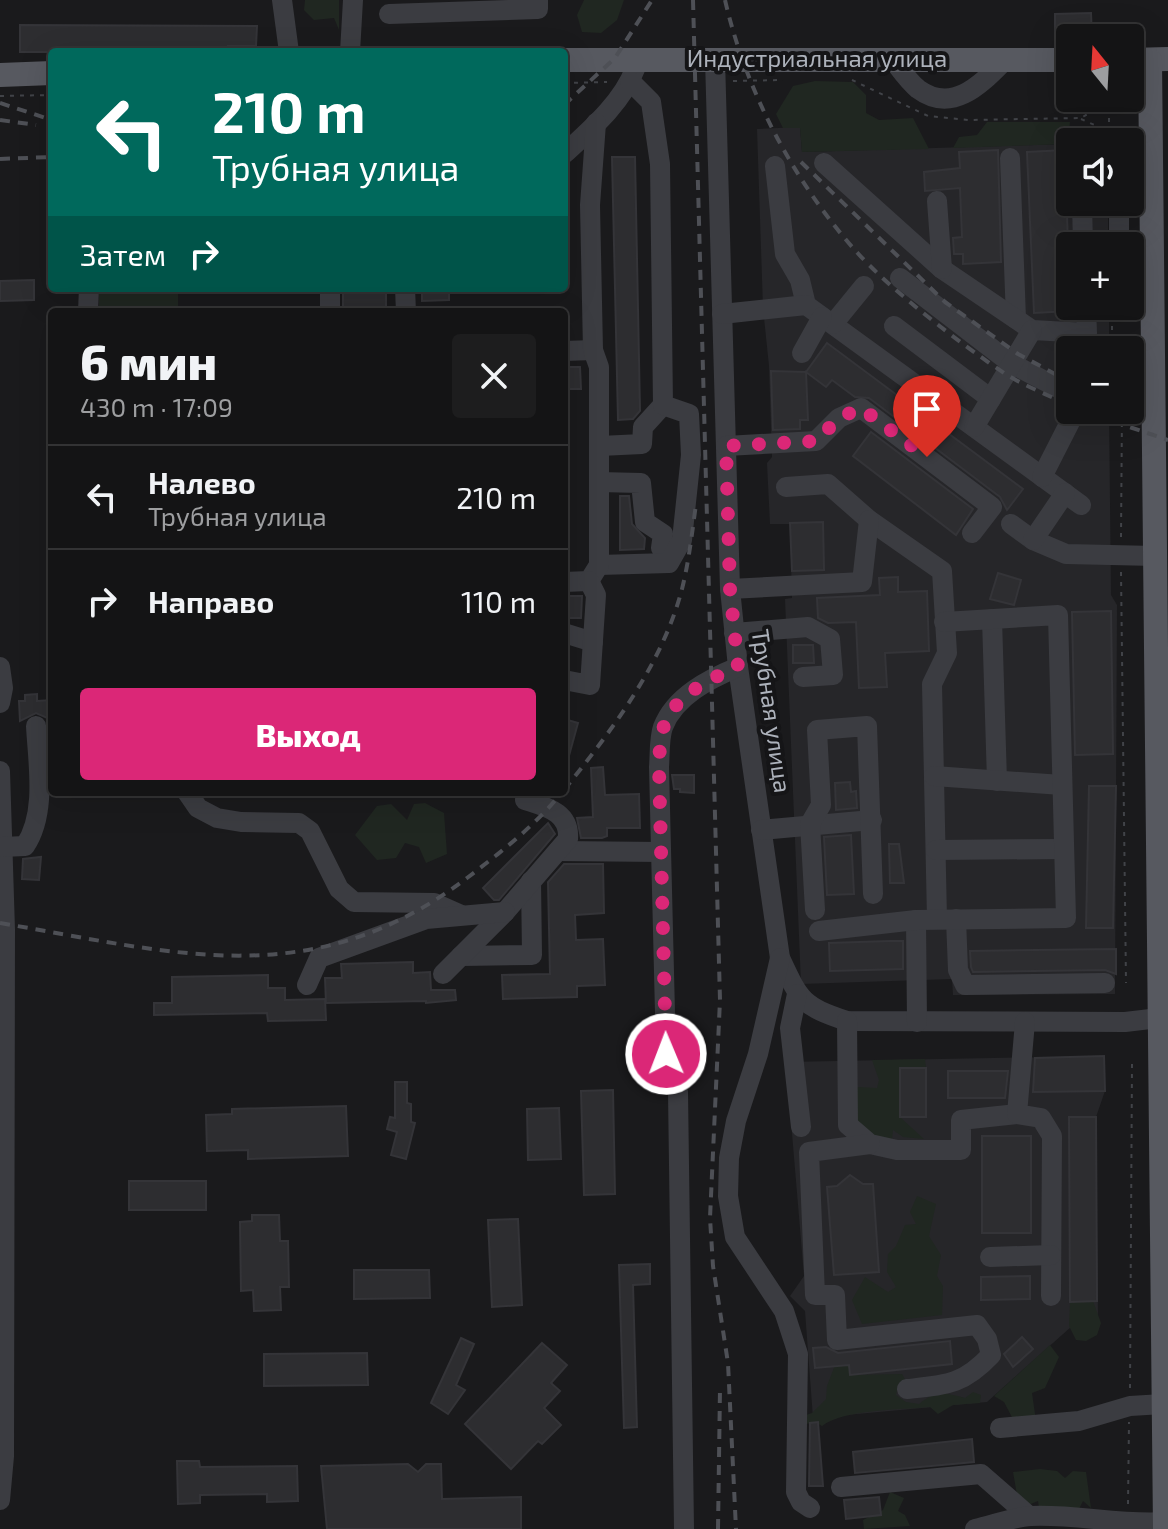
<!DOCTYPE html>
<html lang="ru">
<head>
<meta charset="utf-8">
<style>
	body { margin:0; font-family:"Exo 2",sans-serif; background:#1d1d1e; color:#f1f3f6; height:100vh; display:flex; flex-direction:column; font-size:30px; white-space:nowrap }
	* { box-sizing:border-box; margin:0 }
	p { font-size:26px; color:#9d9ea0 }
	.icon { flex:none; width:44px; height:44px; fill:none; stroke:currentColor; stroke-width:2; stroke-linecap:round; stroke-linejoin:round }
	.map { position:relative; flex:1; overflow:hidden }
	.panel { position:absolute; left:48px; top:308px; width:520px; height:488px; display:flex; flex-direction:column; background:#141415; border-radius:8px; box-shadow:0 8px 32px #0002,0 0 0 2px #333334 }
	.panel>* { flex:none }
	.hud { position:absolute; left:48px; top:48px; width:520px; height:244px; border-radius:8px; box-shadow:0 8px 32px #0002,0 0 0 2px #333334; background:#00695c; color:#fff; overflow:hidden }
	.needle { width:52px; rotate:342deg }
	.fabs { position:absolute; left:1056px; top:24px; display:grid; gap:16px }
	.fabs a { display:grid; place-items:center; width:88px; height:88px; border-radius:8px; background:#141415; box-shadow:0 8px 32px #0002,0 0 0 2px #333334; font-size:40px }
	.pin { position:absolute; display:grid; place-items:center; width:68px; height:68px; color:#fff; margin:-82px -34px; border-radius:50% 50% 50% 0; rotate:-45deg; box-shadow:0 0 8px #0007 }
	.pin .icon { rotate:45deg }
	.me { position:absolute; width:88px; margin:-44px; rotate:359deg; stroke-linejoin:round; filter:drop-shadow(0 0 6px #0008) }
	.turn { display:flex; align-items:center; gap:28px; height:168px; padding:0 32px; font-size:36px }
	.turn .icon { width:104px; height:104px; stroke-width:2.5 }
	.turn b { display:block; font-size:56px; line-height:68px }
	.then { display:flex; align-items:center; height:76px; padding:0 32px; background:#0003; gap:16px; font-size:30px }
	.round { display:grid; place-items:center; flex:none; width:84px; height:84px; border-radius:8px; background:#1d1d1e }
	.head { display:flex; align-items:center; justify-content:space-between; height:136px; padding:0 32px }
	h1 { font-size:48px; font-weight:800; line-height:60px }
	.primary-button { display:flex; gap:16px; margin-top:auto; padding:16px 32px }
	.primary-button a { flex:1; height:92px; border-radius:8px; background:#db2777; color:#fff; font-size:32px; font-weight:800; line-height:92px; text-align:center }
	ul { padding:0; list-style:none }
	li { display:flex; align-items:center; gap:24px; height:104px; padding:0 32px; border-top:2px solid #333334 }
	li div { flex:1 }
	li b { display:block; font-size:30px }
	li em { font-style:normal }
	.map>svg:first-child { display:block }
	.built { fill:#262629 }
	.green { fill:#202721 }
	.building { fill:#2d2d30; stroke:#343438; stroke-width:2 }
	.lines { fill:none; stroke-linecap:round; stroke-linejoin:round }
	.path { stroke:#414348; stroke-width:2; stroke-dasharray:4 6; stroke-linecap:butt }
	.minor { stroke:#3b3c41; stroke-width:20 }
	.major { stroke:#575960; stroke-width:24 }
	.rail { stroke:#4e5056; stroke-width:4; stroke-dasharray:10 8; stroke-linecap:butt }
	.route { stroke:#db2777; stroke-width:14; stroke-dasharray:0 25.2 }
	.labels { text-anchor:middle; stroke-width:8; stroke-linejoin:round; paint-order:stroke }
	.street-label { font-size:24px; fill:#adb2bb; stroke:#151517 }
</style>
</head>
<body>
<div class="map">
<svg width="1168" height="1529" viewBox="0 0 1168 1529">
	<rect width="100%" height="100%" fill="#1a1a1c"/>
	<g class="built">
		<polygon points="800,127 802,152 1070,144 1070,202 1108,202 1108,246 1070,246 1070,306 1109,306 1109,350 1070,350 1070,410 1109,410 1111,595 1117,605 1115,994 953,995 952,979 801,984 785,599 792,598 790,524 770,524 767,463 772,457 769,366 763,308 757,129"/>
		<polygon points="1104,1056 1105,1091 1096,1117 1098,1318 1081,1318 987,1402 813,1418 805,1311 790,1296 804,1276 786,1062"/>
	</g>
	<g class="green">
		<polygon points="305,0 339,0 339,30 334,18 314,20 304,10"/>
		<polygon points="584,0 624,0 617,20 601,33 582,32 577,15"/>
		<polygon points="815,81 853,82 866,95 866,113 879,120 913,118 929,149 802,152 800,128 783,128 776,114 793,86"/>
		<polygon points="987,122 1070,122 1068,144 953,148 959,137 977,135"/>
		<rect x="99" y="288" width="79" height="24"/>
		<polygon points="425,803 444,813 447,854 426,863 419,847 405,843 396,858 377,860 355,835 377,806 391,804 407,820 414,804"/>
		<polygon points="925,1059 926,1068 900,1069 900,1117 924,1139 903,1137 893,1130 892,1139 867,1138 853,1122 852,1092 858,1087 877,1088 879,1080 872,1060"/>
		<polygon points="917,1196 936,1204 929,1236 941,1255 937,1276 943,1286 942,1315 862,1324 852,1300 865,1277 888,1292 896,1287 887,1272 888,1254 896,1246 905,1225 916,1224 910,1212"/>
		<polygon points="1093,1301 1101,1323 1097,1335 1086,1341 1076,1340 1069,1326 1070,1302"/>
		<polygon points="1050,1345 1059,1357 1045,1388 1032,1393 1036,1421 1015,1423 1004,1402 994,1396"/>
		<path d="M848,1352L851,1375L902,1374L905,1379L898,1387L896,1395L906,1402L919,1404C936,1390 946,1393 965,1398L973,1392L981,1395L980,1403L953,1405L938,1414L930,1407C901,1410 844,1409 822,1426L817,1423L801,1424L800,1417L812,1413L826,1399L827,1386L838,1357Z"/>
		<polygon points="1040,1469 1057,1471 1065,1478 1073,1471 1086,1472 1091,1508 1083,1501 1078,1511 1040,1514 1038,1501 1026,1506 1017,1495 1013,1472"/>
		<polygon points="890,1492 904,1498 898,1511 905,1515 910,1526 864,1529 863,1520 883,1510"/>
	</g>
	<g class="building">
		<polygon points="1091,13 1092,38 1070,38 1070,45 1055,45 1055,14"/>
		<polygon points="20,25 257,26 256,46 228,46 228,52 20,52"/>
		<polygon points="998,150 1001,262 963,264 963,254 954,254 953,238 962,237 960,188 925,191 924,172 960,168 959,152"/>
		<polygon points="1065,150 1070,311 1034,313 1027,152"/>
		<polygon points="612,157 635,157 640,411 633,419 618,420"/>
		<polygon points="34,280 34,300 0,301 0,281"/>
		<rect x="343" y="288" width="43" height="24"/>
		<polygon points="422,288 449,288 449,300 422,301"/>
		<polygon points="827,343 1023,489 1007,510 1000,497 869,398 855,397 832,380 826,387 806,372 808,420 800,420 800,429 773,430 771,371 806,372"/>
		<polygon points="564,367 580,367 581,389 564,389"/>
		<polygon points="871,432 973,509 956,535 853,456"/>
		<polygon points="620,496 629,496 632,524 645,538 644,549 620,550"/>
		<polygon points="823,522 824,570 792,571 790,523"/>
		<polygon points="998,573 1021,580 1014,605 990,599"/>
		<polygon points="898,577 898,592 927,591 929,651 885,653 887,687 859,688 856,622 828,623 818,618 817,598 880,595 879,578"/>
		<polygon points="564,596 582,596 581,618 564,618"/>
		<polygon points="1111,611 1113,754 1075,755 1072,612"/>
		<polygon points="793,645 813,645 814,663 793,663"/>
		<polygon points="37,694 37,701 52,700 52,720 36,713 20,721 19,701 25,701 25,695"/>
		<polygon points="564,719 578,723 567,763 564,763"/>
		<polygon points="603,767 605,795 639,794 640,828 607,828 607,836 602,838 581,838 577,818 593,817 591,768"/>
		<polygon points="672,775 694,775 694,793 680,792 680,789 674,789"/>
		<polygon points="850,782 851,792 856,791 857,808 836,810 835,783"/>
		<polygon points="1089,786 1116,786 1113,928 1086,928"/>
		<polygon points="548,823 555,834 499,900 494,900 483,888"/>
		<polygon points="851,835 854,894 827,895 824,837"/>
		<polygon points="889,844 899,844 904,883 890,883"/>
		<polygon points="41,857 39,880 22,879 23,859"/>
		<polygon points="564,864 603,864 604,913 575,915 576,940 603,939 605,985 577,986 577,997 503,999 502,975 550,974 548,882"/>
		<polygon points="890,941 903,941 903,969 830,971 829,943"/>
		<polygon points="1116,949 1116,974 1105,970 973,972 971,967 970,951"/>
		<polygon points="413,962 413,973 430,972 431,990 455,990 456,1000 426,1003 426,1001 326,1003 325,978 342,978 341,964"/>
		<polygon points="268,975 268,988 285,988 285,1000 325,999 326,1020 268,1021 267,1013 154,1015 154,1003 172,1003 172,977"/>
		<polygon points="1104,1056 1105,1091 1033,1092 1035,1058"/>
		<rect x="900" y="1068" width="26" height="49"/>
		<polygon points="948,1071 1008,1071 1005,1098 948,1098"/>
		<polygon points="395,1082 407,1082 407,1103 411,1104 411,1122 415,1123 406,1159 391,1155 397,1132 387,1129 390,1117 395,1118"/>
		<polygon points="613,1090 615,1194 584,1195 581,1091"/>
		<polygon points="346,1106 348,1156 248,1159 248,1150 207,1151 206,1115 232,1114 232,1109"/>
		<polygon points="559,1108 561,1159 528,1160 527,1109"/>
		<polygon points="1069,1117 1096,1117 1097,1301 1070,1302"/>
		<rect x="982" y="1136" width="49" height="97"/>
		<polygon points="850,1175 863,1184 873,1184 879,1272 834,1275 827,1187 837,1186"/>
		<rect x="129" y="1181" width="77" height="29"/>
		<polygon points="252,1215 279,1215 280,1241 288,1241 289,1287 280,1287 281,1310 254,1311 253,1290 241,1291 240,1222 252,1221"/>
		<polygon points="518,1219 522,1305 492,1307 488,1220"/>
		<polygon points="650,1264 650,1284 633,1285 637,1427 624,1428 619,1265"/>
		<polygon points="354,1270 429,1270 430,1298 354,1299"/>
		<polygon points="1030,1276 1030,1299 981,1300 981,1277"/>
		<polygon points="1022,1337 1033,1349 1013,1367 1004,1354"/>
		<polygon points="461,1338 474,1344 456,1385 465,1390 448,1414 431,1403"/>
		<polygon points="950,1341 952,1364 850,1375 849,1365 815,1368 813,1348 826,1347 838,1353"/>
		<polygon points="542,1343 567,1365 551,1383 560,1391 544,1408 561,1425 542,1444 538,1441 511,1469 465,1424"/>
		<polygon points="367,1353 368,1385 264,1386 264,1354"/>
		<polygon points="818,1422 823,1486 809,1486 810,1423"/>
		<polygon points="972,1439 974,1462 855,1473 853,1452"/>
		<polygon points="177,1461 199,1461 200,1467 297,1466 298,1501 267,1502 267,1494 200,1495 200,1503 178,1504"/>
		<polygon points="408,1464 418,1472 426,1464 441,1464 442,1499 521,1497 521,1529 327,1529 321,1466"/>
		<polygon points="879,1497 881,1515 846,1519 844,1500"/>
	</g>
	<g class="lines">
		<g class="path">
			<polyline points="852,80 928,116 968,120 1081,118 1109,101 1133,102"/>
			<polyline points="733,81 783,80"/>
			<polyline points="564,83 607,82"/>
			<polyline points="0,96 52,95"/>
			<polyline points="1109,98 1109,142"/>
			<polyline points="1081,119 1108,131"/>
			<polyline points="1112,306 1112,350"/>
			<polyline points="1121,537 1122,410"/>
			<polyline points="1121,572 1126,983"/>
			<polyline points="1130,1388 1132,1064"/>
			<polyline points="1128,1504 1129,1422"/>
		</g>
		<g class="minor">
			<polyline points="282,0 289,52"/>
			<polyline points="389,14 538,9 538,0"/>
			<polyline points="350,52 353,0"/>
			<path d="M715,59L730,589L738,667L780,958C800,1001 802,1006 847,1021L1125,1022L1168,1017"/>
			<path d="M893,60C900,69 909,82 918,89C953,115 982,83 1005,60"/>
			<path d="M564,154C590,130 622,103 635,69"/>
			<polyline points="1010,158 1016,319"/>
			<polyline points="824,163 942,269 1032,330 1087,333 1086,306"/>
			<polyline points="775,166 785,254 800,280 806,305"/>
			<polyline points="1130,176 1151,175"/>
			<polyline points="937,201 942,269"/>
			<polyline points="1082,202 1083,246"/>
			<polyline points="1119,202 1119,246"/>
			<polyline points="1130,266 1152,266"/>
			<polyline points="900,278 1012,364 1070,394"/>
			<polyline points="405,288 406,312"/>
			<polyline points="88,312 89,288"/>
			<polyline points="330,312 330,288"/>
			<polyline points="722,314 806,305 1081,505"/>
			<polyline points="833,324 864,286"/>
			<polyline points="894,326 991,399"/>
			<polyline points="564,351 593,350"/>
			<polyline points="802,353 822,317"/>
			<polyline points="974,427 1032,330"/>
			<polyline points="600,446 642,444 643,427 663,405"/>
			<polyline points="726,446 816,441 839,418 861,408 992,507 972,533"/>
			<polyline points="1042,477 1070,422"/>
			<polyline points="599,482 641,483 645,522 663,534 661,548"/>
			<polyline points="786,487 828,484 869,520 942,571 947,653 932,684 937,919"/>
			<polyline points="1011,524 1033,540 1066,554 1155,556"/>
			<polyline points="1033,540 1065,493"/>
			<polyline points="599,565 669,563 682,540 691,455 689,414 663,405 660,164 651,102 630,81"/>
			<polyline points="564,582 589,581 599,565 599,367 593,350 590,205 596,123"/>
			<polyline points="730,589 862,582 869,520"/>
			<polyline points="992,619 997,781"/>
			<polyline points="564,633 593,642"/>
			<polyline points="734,633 808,627 830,639 833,675 803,677"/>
			<polyline points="0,667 3,688 0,703"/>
			<polyline points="564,680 590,685 596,595 589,581"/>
			<polyline points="0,771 5,930 4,1456 0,1500"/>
			<polyline points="934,776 1062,785"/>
			<polyline points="187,792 198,808 217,818 241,822 299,823 310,831 339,889 354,902 434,903 461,915"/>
			<polyline points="761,830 872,820"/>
			<path d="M2,847L25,846C47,813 38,764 36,726"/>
			<polyline points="936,850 1064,849"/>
			<polyline points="558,851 661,852"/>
			<polyline points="815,910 810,824 821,805 817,730 867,726 873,894"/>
			<polyline points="956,919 958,970 965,985 1105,983"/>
			<polyline points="916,920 917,1022"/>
			<polyline points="819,931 916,920 1066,918 1058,615 944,622"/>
			<polyline points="461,956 532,955 531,881"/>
			<polyline points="780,958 758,1054 736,1121 729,1158 728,1196 735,1237 784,1311 798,1354 796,1492 801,1502 810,1508"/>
			<path d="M443,974L505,912L568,839C570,812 546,807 525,800"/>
			<polyline points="307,985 319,958 426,919 505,912"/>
			<polyline points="797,994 790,1028 801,1127"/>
			<polyline points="847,1021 848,1125 870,1144 897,1150 961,1150 961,1120 1017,1114"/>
			<polyline points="1025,1022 1017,1114 1041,1118 1052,1136 1051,1296"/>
			<path d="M870,1144L809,1152L815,1295H835L837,1340L977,1325L987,1339L991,1355C963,1385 946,1385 907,1389"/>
			<polyline points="990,1257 1051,1255"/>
			<polyline points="1000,1428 1079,1421 1130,1406 1163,1404"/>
			<polyline points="841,1487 981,1474 1029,1516"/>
			<path d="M684,1529L678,1092L666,1054L659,767C660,755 659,738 663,727C675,696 709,679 738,667"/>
			<path d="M975,1529C993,1525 1013,1517 1031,1516C1076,1514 1120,1525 1164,1522"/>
		</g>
		<g class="major">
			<polyline points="564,60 1070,60"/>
			<polyline points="1130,60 1168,59"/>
			<polyline points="1150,60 1165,1529"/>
			<polyline points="0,75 52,73"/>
		</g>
		<g class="rail">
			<polyline points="693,0 720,1000 710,1218 713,1266 728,1363 736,1529"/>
			<path d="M725,0C746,91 792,178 853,248C889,289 958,342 1004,373C1024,386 1049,395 1070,406"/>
			<polyline points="0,103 52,120"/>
			<polyline points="564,105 615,58 652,0"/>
			<polyline points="0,120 36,125"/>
			<polyline points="0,159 52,157"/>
			<polyline points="801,162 945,302 1018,354 1070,382"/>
			<polyline points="1079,410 1168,440"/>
			<path d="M564,790C612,730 662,665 682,589C689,561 692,533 696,504"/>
			<path d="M0,923C176,953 312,995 467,878C501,852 536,825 562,792"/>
			<polyline points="718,1529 720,1389"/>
		</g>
	</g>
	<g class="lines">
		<path class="route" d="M666,1054L659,767C660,755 659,740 663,729C672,697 709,679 738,667L730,589L726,446L816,441L839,418L861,408L927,457"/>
	</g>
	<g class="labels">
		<g class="street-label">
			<text x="817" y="67">Индустриальная улица</text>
			<text transform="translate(771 711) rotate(82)" y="8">Трубная улица</text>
		</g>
	</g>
</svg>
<div class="fabs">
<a><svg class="needle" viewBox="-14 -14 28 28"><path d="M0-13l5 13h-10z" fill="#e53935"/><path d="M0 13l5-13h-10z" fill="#9d9ea0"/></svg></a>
<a><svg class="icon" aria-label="sound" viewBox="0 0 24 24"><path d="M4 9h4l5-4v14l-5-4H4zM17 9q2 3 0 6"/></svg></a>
<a>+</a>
<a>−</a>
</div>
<div class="pin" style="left:927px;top:457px;background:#d93025"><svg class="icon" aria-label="arrive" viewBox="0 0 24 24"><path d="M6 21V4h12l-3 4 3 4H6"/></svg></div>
<svg class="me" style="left:666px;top:1054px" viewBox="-20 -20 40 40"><circle r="17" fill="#db2777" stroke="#fff" stroke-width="3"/><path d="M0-11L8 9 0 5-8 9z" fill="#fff"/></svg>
<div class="hud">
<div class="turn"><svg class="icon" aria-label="left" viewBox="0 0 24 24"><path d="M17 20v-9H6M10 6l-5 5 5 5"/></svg><div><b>210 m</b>Трубная улица</div></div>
<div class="then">Затем<svg class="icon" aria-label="right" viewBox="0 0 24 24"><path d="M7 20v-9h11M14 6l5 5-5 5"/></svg></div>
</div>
<section class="panel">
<div class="head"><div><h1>6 мин</h1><p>430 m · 17:09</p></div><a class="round"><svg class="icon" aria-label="close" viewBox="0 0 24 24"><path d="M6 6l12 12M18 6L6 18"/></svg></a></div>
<ul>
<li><svg class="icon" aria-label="left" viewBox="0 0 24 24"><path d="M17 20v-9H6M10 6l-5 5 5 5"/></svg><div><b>Налево</b><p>Трубная улица</p></div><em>210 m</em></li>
<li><svg class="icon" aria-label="right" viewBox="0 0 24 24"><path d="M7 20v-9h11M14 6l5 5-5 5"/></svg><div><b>Направо</b></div><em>110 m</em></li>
</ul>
<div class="primary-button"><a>Выход</a></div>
</section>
</div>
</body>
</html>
